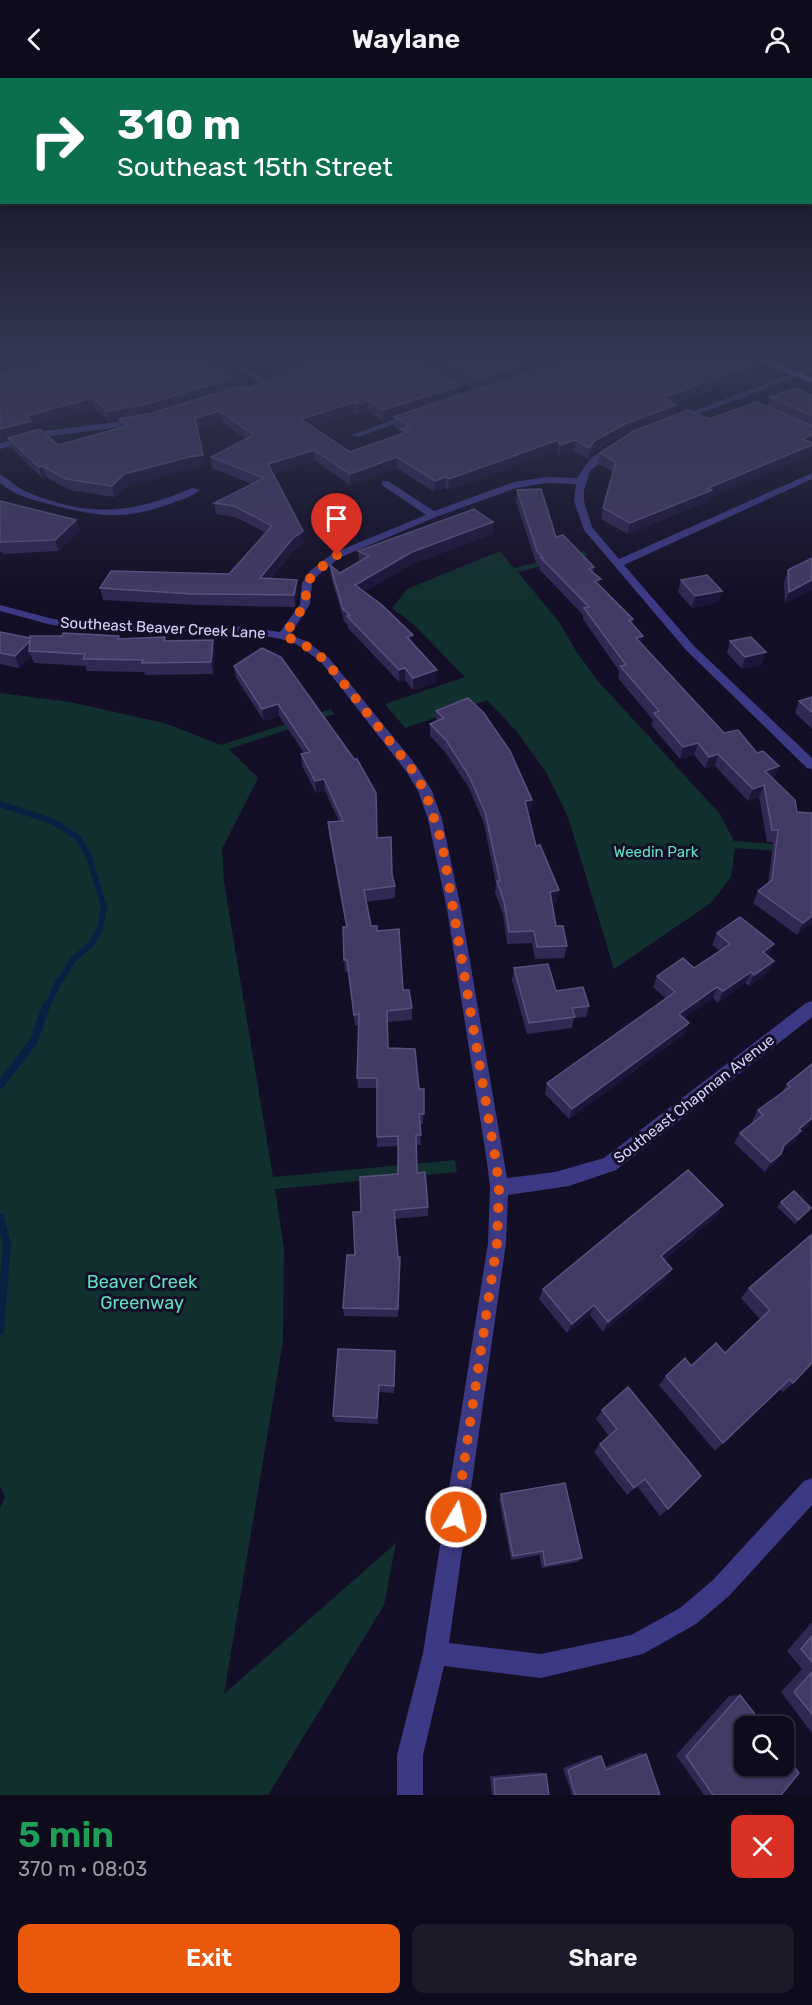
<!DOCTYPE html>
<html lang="en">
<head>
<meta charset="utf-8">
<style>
	body { margin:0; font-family:Rubik,sans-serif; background:#1c1929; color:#f1f3f6; height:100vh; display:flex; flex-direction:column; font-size:22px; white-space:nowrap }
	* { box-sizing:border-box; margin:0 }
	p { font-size:20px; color:#9b9ba3 }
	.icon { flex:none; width:33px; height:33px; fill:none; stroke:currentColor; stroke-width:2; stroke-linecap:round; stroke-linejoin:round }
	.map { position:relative; height:1717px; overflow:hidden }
	.sheet { display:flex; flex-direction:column; background:#0e0b1c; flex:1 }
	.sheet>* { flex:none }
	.guide { position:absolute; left:0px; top:0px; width:813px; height:126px; box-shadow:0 2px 4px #0004,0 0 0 2px #2e2b3b; background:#0b6e4f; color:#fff; overflow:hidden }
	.buttons { position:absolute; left:734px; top:1638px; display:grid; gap:12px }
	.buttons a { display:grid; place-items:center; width:60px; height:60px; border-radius:12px; background:#0e0b1c; box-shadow:0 2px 4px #0004,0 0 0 2px #2e2b3b; font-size:30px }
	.pin { position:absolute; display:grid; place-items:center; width:51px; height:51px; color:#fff; margin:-62px -26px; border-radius:50% 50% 50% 0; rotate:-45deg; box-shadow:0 0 6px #0007 }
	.pin .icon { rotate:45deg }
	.me { position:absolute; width:66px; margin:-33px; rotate:9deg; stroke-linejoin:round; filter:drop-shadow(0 0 4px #0008) }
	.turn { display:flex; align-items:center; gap:21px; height:126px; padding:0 18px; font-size:27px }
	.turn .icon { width:78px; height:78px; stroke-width:2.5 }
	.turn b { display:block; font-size:42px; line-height:51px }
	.round { display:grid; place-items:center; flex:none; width:63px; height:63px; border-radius:12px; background:#1c1929 }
	.head { display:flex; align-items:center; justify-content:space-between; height:102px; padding:0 18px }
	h1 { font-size:36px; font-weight:600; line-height:45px; color:#1e9e55 }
	.button { display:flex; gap:12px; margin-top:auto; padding:12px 18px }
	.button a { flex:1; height:69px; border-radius:12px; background:#ea580c; color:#fff; font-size:24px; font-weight:600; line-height:69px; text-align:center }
	.button a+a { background:#1c1929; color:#f1f3f6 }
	header { display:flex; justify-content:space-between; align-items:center; height:78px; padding:0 18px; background:#0e0b1c; font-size:27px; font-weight:600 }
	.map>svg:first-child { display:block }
	.green { fill:#12302f }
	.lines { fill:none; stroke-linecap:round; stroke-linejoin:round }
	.stream-far1 { stroke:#0a1f44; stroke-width:6 }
	.stream { stroke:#0a1f44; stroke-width:8 }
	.street { fill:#3d3a85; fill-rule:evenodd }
	.secondary { fill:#6f6bff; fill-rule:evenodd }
	.wall { fill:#312854; fill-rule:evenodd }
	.shaded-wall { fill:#1d163a }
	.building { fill:#433a66; stroke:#5a527e; stroke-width:1.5 }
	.route { stroke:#ea580c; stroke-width:10; stroke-dasharray:0 18 }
	.labels { text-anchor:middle; stroke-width:6; stroke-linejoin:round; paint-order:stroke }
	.street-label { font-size:15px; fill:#d9d4ff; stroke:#130f26 }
	.park-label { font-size:15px; fill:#5fe0c0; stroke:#130f26 }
	.near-park-label { font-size:18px; fill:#5fe0c0; stroke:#130f26 }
</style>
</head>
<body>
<header><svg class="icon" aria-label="back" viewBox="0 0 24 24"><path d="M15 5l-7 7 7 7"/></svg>Waylane<svg class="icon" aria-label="person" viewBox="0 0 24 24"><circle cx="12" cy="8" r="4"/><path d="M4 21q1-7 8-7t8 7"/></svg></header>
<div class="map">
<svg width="812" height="1717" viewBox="0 0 812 1717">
	<rect width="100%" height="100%" fill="#130f26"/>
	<g class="green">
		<polygon points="500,473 514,490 584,473 588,477 518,494 559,544 576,573 598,603 720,736 734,763 812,769 812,776 735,770 731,799 711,825 614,891 568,739 546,694 517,654 487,622 405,650 385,626 465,599 413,546 392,530 407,511"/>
		<polygon points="0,615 70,624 164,645 221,667 331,631 334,636 229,671 258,700 222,771 224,804 273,1099 455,1082 457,1094 275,1111 284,1171 283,1263 224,1616 396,1465 384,1527 268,1717 0,1717 0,1430 5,1419 0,1408"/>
	</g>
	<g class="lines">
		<polyline class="stream-far1" points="0,726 52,743 77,759 88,776 104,829 100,851 91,866 74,881 58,905 46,930"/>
		<g class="stream">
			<polyline points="0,1007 34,963 46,928"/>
			<polyline points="0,1140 7,1166 0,1253"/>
		</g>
		<g class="street">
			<polygon points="217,278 227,278 265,302 333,278 345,278 269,308 231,319 228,319 228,315 258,305"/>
			<polygon points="812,288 812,293 680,343 673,341"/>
			<polygon points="410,336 417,338 358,359 351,357"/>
			<polygon points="139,341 143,344 142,346 45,359 0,371 0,365 45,353"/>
			<polygon points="613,365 620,367 590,393 584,412 584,423 592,449 619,481 812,395 812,401 624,487 694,568 812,680 812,691 807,690 686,572 584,452 574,423 576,406 547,405 516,410 436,439 341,479 318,497 312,505 310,526 290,557 306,563 329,580 416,687 432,713 442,741 461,831 507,1100 555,1094 604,1080 806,925 812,923 812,939 616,1092 569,1108 508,1117 506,1165 449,1565 541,1576 631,1557 680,1530 713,1502 804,1403 812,1400 812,1427 729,1518 696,1546 643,1576 541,1600 444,1588 423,1677 423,1717 397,1717 397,1677 423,1575 488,1165 490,1109 487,1084 447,831 428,741 418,713 406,693 321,584 298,567 281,561 247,555 77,550 52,547 0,533 0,527 53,541 77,544 247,549 280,554 300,526 302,505 310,493 333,475 426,437 382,407 382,403 388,403 434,433 514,404 547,399 577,400 590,381"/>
			<path d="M0,397C10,401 17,410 27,414C89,440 132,436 192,410L200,412C192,419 180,422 170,426C124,442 102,439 56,428C36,423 16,418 0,405Z"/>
		</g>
		<polygon class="secondary" points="748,278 759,278 812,300 812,305"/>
	</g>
	<g class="wall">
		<path d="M0,278H223L224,285L214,288L234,310L250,312L288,301L287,293L306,285L277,296L249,278H409L461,317L475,312L410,278H733L753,287L750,297L674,325L675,337L709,341L768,329L770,319L812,317V373L811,377L710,419L709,423L628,456L601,441L603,430L613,394L598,386L600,375L660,343L625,356L593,374L588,381L573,373L559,378L557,373L448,412L445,410L434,414L397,390L350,407L315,383L273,396L304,465L294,472L270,501L298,514L295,529L196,527L103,522L100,510L229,496L266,455L235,439L216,436L214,425L252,406L212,390L211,379L246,361L221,344L197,351L205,388L191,390L127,408L114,419L69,412L46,399L42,400L11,370L8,361L2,362L0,360ZM94,331L110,343L119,342L121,349L58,367L34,353L32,348ZM368,333L383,343L394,339V349L401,354V356L350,374L312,349L355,335L358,337Z"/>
		<polygon points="517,412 556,459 594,489 593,494 600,508 633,541 632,546 642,566 724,655 779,688 774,700 773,700 812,844 797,857 753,825 758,813 768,806 773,764 767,764 759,719 748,723 715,688 705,690 694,677 680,681 651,647 653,642 618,600 619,593 583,541 583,537 540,492 540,490 536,485 516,423"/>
		<polygon points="0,423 80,453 58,473 4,476 0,473"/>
		<polygon points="493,456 412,486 364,514 413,566 436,604 413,612 405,602 399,604 348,550 347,546 344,543 331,499 330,487 340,495 359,484 358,473"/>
		<polygon points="812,480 812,512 785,525 784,504 788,492"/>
		<polygon points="681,502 719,524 692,530 678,514"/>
		<polygon points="0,554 30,560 62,558 119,558 120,561 165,559 166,563 213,562 215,574 213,596 145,597 144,594 87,593 85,588 34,585 31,578 19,590 0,586"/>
		<polygon points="730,563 762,587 742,591 727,575"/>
		<polygon points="262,570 377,760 392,797 395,808 395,820 366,824 371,848 377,853 412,930 412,942 388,944 388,970 419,1011 424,1011 423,1046 420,1046 421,1067 416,1067 417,1095 428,1129 428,1138 394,1141 398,1179 400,1187 398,1239 344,1238 343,1230 355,1177 361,1134 398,1096 398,1068 377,1069 377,1010 358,1010 357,1000 359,947 355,948 348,893 345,894 344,882 346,849 329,756 328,744 339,743 325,713 316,715 302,688 301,676 304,675 279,638 264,643 236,600 234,588"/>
		<polygon points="812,619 812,651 795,635 799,623"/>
		<polygon points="468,620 531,734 528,735 536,768 557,824 552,825 556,848 567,868 564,880 535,881 532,865 507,866 503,836 495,815 496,806 484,746 469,710 445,674 430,658 430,646 436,644 436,633"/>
		<polygon points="717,855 768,878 774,883 769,894 749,908 745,905 718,925 713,920 684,940 689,945 684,956 569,1041 545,1016 547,1005 666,921 653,909 657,898 694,890 720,873 712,867"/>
		<polygon points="514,890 556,913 589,928 586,939 574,940 572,950 527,956 512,902"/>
		<polygon points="812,986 800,1055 794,1063 782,1073 774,1086 765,1094 734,1065 740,1055 753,1044 752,1043 758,1032 781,1016 787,1006"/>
		<polygon points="781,1124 811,1130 795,1146 777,1129"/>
		<polygon points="723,1127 716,1139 664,1182 672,1191 666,1201 603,1254 590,1237 567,1255 539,1221 543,1211"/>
		<polygon points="811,1157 793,1305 783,1314 780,1311 715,1373 659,1307 666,1298 725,1275 760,1241 741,1220 749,1210"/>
		<polygon points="395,1280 394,1315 379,1314 378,1346 335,1344 333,1338"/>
		<polygon points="628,1309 668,1431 660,1438 637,1408 627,1417 594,1374 600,1366 609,1358 596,1341 602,1332"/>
		<polygon points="501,1416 582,1480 578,1484 542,1490 539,1477 511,1482 499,1421"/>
		<polygon points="811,1545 812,1545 812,1655 781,1614 802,1591 787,1573"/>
		<polygon points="740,1617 781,1717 704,1717 676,1677 729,1618"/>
		<polygon points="640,1675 646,1676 660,1717 572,1717 563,1690 597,1677 601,1678 605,1689"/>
		<polygon points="541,1694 546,1696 549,1717 492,1717 490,1698"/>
	</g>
	<g class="shaded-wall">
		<polygon points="32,278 73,278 0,298 0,287"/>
		<polygon points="210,278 223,278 224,285 204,290 202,280"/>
		<polygon points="236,278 248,278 237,281"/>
		<polygon points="297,278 326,278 277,296 276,286"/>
		<polygon points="552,278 582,278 475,313 476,302"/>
		<polygon points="753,287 750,297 660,330 662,320"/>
		<polygon points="233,300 234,310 149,337 110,343 108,333"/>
		<polygon points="462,307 461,317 383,343 383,332"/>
		<polygon points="92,320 94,331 32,348 34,354 2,362 0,355 0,351 26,338"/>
		<polygon points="368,323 368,333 358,337 358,326"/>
		<polygon points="355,324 355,335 301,352 301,341"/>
		<polygon points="677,327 675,337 625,356 593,374 588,381 590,370 594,363 627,345"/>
		<polygon points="219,333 221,344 196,351 195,340"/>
		<polygon points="812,357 812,366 802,361"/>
		<polygon points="558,362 557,373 448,412 449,401"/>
		<polygon points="575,362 573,373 559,378 560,367"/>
		<polygon points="812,367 812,373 811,377 710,419 709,423 628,456 630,445 708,410"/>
		<polygon points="314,372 315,383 270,397 268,386"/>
		<polygon points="203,377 205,388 191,390 127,408 114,419 112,408 124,396 189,379"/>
		<polygon points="397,379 397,390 350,407 350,396"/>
		<polygon points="42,388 46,399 42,400 39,389"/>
		<polygon points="446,399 445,410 434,414 435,403"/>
		<polygon points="76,442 80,453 58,473 55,462"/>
		<polygon points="493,444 493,456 412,486 356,519 355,507 412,474"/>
		<polygon points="303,453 304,465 294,472 261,511 260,500 293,460"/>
		<polygon points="601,501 599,513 595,503"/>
		<polygon points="297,502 298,514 295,529 294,517"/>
		<polygon points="812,502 812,512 785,525 789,514"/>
		<polygon points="722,513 719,524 692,530 695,518"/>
		<polygon points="413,557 413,569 407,559"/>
		<polygon points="643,558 641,570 636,560"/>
		<polygon points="213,562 215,574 213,596 211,584"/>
		<polygon points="30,563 29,573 31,578 19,590 15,578"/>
		<polygon points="766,574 762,587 742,591 745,579"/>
		<polygon points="405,590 405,602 399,604 399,592"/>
		<polygon points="437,592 436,604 413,612 413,600"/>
		<polygon points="278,626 279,638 264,643 262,631"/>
		<polygon points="698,665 694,677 680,681 683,669"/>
		<polygon points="718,676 715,688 705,690 709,679"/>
		<polygon points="779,688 774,700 761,705 765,693"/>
		<polygon points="324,701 325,713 316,715 315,703"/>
		<polygon points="764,707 759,719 748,723 753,711"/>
		<polygon points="532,722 531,734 523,736 525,723"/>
		<polygon points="559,812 557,824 548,825 550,814"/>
		<polygon points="812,838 812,844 797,857 803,845"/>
		<polygon points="774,866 769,877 763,874"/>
		<polygon points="774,883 769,894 749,908 754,897"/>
		<polygon points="751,894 745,905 718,925 723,913"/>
		<polygon points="717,909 713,920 675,947 679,936"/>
		<polygon points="689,945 684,956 569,1041 572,1031"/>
		<polygon points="812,1040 812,1045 800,1055 794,1063 777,1077 784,1067 799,1051"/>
		<polygon points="781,1076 774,1086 765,1094 771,1084"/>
		<polygon points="723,1127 716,1139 655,1189 661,1178"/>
		<polygon points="672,1191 666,1201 603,1254 608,1244"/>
		<polygon points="594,1227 590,1237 567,1255 572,1246"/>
		<polygon points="379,1307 379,1314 378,1346 377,1340"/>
	</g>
	<g class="building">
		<polygon points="0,278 32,278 0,287"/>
		<polygon points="63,278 210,278 202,280 233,300 147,326 112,332 108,333 92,320 26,338 31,343 0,351 0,295"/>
		<polygon points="264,278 297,278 276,286"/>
		<polygon points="324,278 409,278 462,307 383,332 368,323 358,326 355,324 301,341 350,374 407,354 401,351 410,348 394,339 579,278 733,278 753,287 662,320 677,327 627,345 594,363 590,370 575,362 560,367 558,362 449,401 446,399 435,403 397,379 350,396 314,372 268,386 303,453 293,460 260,500 297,502 294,517 194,516 100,510 111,493 229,496 272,448 234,428 214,425 264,400 211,379 254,357 219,333 195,340 203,377 189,379 124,396 112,408 66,401 42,388 39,389 8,360 40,351 58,367 127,348 119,341 152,335 244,307 250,312 297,298 287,293"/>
		<polygon points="430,278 552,278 476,302"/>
		<polygon points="795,310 812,317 812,338 770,319"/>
		<polygon points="757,324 812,348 812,357 802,361 812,365 812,367 708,410 712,412 630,445 603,430 616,384 600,375 634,353 688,332 709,341"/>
		<polygon points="541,411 556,459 563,457 594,489 589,491 601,501 595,503 633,541 629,542 643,558 636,560 724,655 738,652 757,675 763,673 779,688 765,693 795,722 797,734 812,735 812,838 803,845 758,813 772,802 778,752 772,752 764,707 753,711 718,676 709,679 698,665 683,669 654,635 659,633 620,588 626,587 584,530 589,529 541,480 543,480 537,473 517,412"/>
		<polygon points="0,423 76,442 55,462 0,464"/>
		<polygon points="474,431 493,444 412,474 355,507 382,527 413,557 407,559 437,592 413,600 405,590 399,592 347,538 350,537 343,531 330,487 340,495 369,478 358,473"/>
		<polygon points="812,480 812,502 789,514 788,492"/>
		<polygon points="707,497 722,513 695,518 681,502"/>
		<polygon points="0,554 30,560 30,558 62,558 63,555 119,558 118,561 165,559 164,563 213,562 211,584 142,585 143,582 83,581 85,576 29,573 30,563 15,578 0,575"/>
		<polygon points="751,559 766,574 745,579 730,563"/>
		<polygon points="262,570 281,579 354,681 357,681 376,715 377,760 391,759 392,797 395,808 364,812 371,848 377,848 377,853 399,851 403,912 409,912 412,930 387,933 388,970 415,971 419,1011 424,1011 424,1036 419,1036 421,1057 416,1057 417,1095 425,1094 428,1129 394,1132 398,1179 400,1179 398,1231 343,1230 347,1177 355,1177 353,1134 361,1134 360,1099 398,1096 398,1058 377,1059 377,1000 357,1000 359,936 354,937 347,882 344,882 343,849 347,849 328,744 343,743 324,701 315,703 301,676 310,674 278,626 262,631 234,588"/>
		<polygon points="812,619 812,634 799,623"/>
		<polygon points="468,620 483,634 510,673 532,722 525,723 536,768 540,767 559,812 550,814 556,848 563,848 567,868 537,869 534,853 509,854 504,824 497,803 500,803 485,734 469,698 446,662 430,646 444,640 436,633"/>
		<polygon points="740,839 774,866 763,874 774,883 754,897 751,894 723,913 717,909 679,936 689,945 572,1031 547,1005 675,914 657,898 683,880 694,890 730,866 717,855"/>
		<polygon points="548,886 556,913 583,909 589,928 572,930 575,939 529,945 514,890"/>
		<polygon points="812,986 812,1040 799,1051 801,1053 784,1067 781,1076 771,1084 740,1055 763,1037 758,1032 790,1009 787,1006"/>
		<polygon points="688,1092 723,1127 661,1178 672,1191 608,1244 594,1227 572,1246 543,1211"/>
		<polygon points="794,1113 811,1130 798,1142 781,1124"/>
		<polygon points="811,1157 812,1285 793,1305 790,1301 723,1365 666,1298 685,1280 691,1288 716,1265 725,1275 770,1232 749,1210"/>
		<polygon points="338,1271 395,1273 394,1308 379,1307 377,1340 333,1338"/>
		<polygon points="628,1309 701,1398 668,1431 645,1401 634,1410 600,1366 617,1351 602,1332"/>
		<polygon points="565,1405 582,1480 545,1487 543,1473 513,1478 501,1416"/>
		<polygon points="812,1558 812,1584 801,1571"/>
		<polygon points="812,1594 812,1636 794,1614"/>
		<polygon points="740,1617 764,1648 744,1648 744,1688 783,1688 783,1674 799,1695 781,1717 713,1717 686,1678"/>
		<polygon points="646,1676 660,1717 575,1717 568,1692 601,1678 606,1692"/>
		<polygon points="546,1696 549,1717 495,1717 494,1701"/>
	</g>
	<linearGradient id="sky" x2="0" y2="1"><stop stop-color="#0a0815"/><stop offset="0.54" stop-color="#333752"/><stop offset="1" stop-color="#333752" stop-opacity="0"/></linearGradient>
	<rect width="812" height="519" fill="url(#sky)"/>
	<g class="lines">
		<polyline class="route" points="337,477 314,495 307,505 305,526 284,558 302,565 325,582 411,690 425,713 442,765 496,1084 499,1109 497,1165 456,1439"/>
	</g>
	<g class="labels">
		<g class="street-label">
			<text transform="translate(163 550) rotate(3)" y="5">Southeast Beaver Creek Lane</text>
			<text transform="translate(694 1021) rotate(-38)" y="5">Southeast Chapman Avenue</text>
		</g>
		<g class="park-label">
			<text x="656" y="779">Weedin Park</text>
		</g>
		<g class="near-park-label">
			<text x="142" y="1210">Beaver Creek<tspan x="142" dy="21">Greenway</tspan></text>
		</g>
	</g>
</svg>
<div class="buttons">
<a><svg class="icon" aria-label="search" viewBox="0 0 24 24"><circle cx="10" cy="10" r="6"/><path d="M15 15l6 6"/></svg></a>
</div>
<div class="pin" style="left:337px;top:477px;background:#d93025"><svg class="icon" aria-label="arrive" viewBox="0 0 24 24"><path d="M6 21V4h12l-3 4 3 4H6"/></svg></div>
<svg class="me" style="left:456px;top:1439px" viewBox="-20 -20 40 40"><circle r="17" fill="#ea580c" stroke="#fff" stroke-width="3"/><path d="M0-11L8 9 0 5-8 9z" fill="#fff"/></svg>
<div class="guide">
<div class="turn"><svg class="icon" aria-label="right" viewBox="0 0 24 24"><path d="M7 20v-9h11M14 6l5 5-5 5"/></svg><div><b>310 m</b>Southeast 15th Street</div></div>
</div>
</div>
<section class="sheet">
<div class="head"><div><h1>5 min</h1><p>370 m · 08:03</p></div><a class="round" style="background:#d93025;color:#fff"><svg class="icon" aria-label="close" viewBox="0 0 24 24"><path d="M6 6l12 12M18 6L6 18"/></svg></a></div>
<div class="button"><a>Exit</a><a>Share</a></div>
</section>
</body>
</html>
